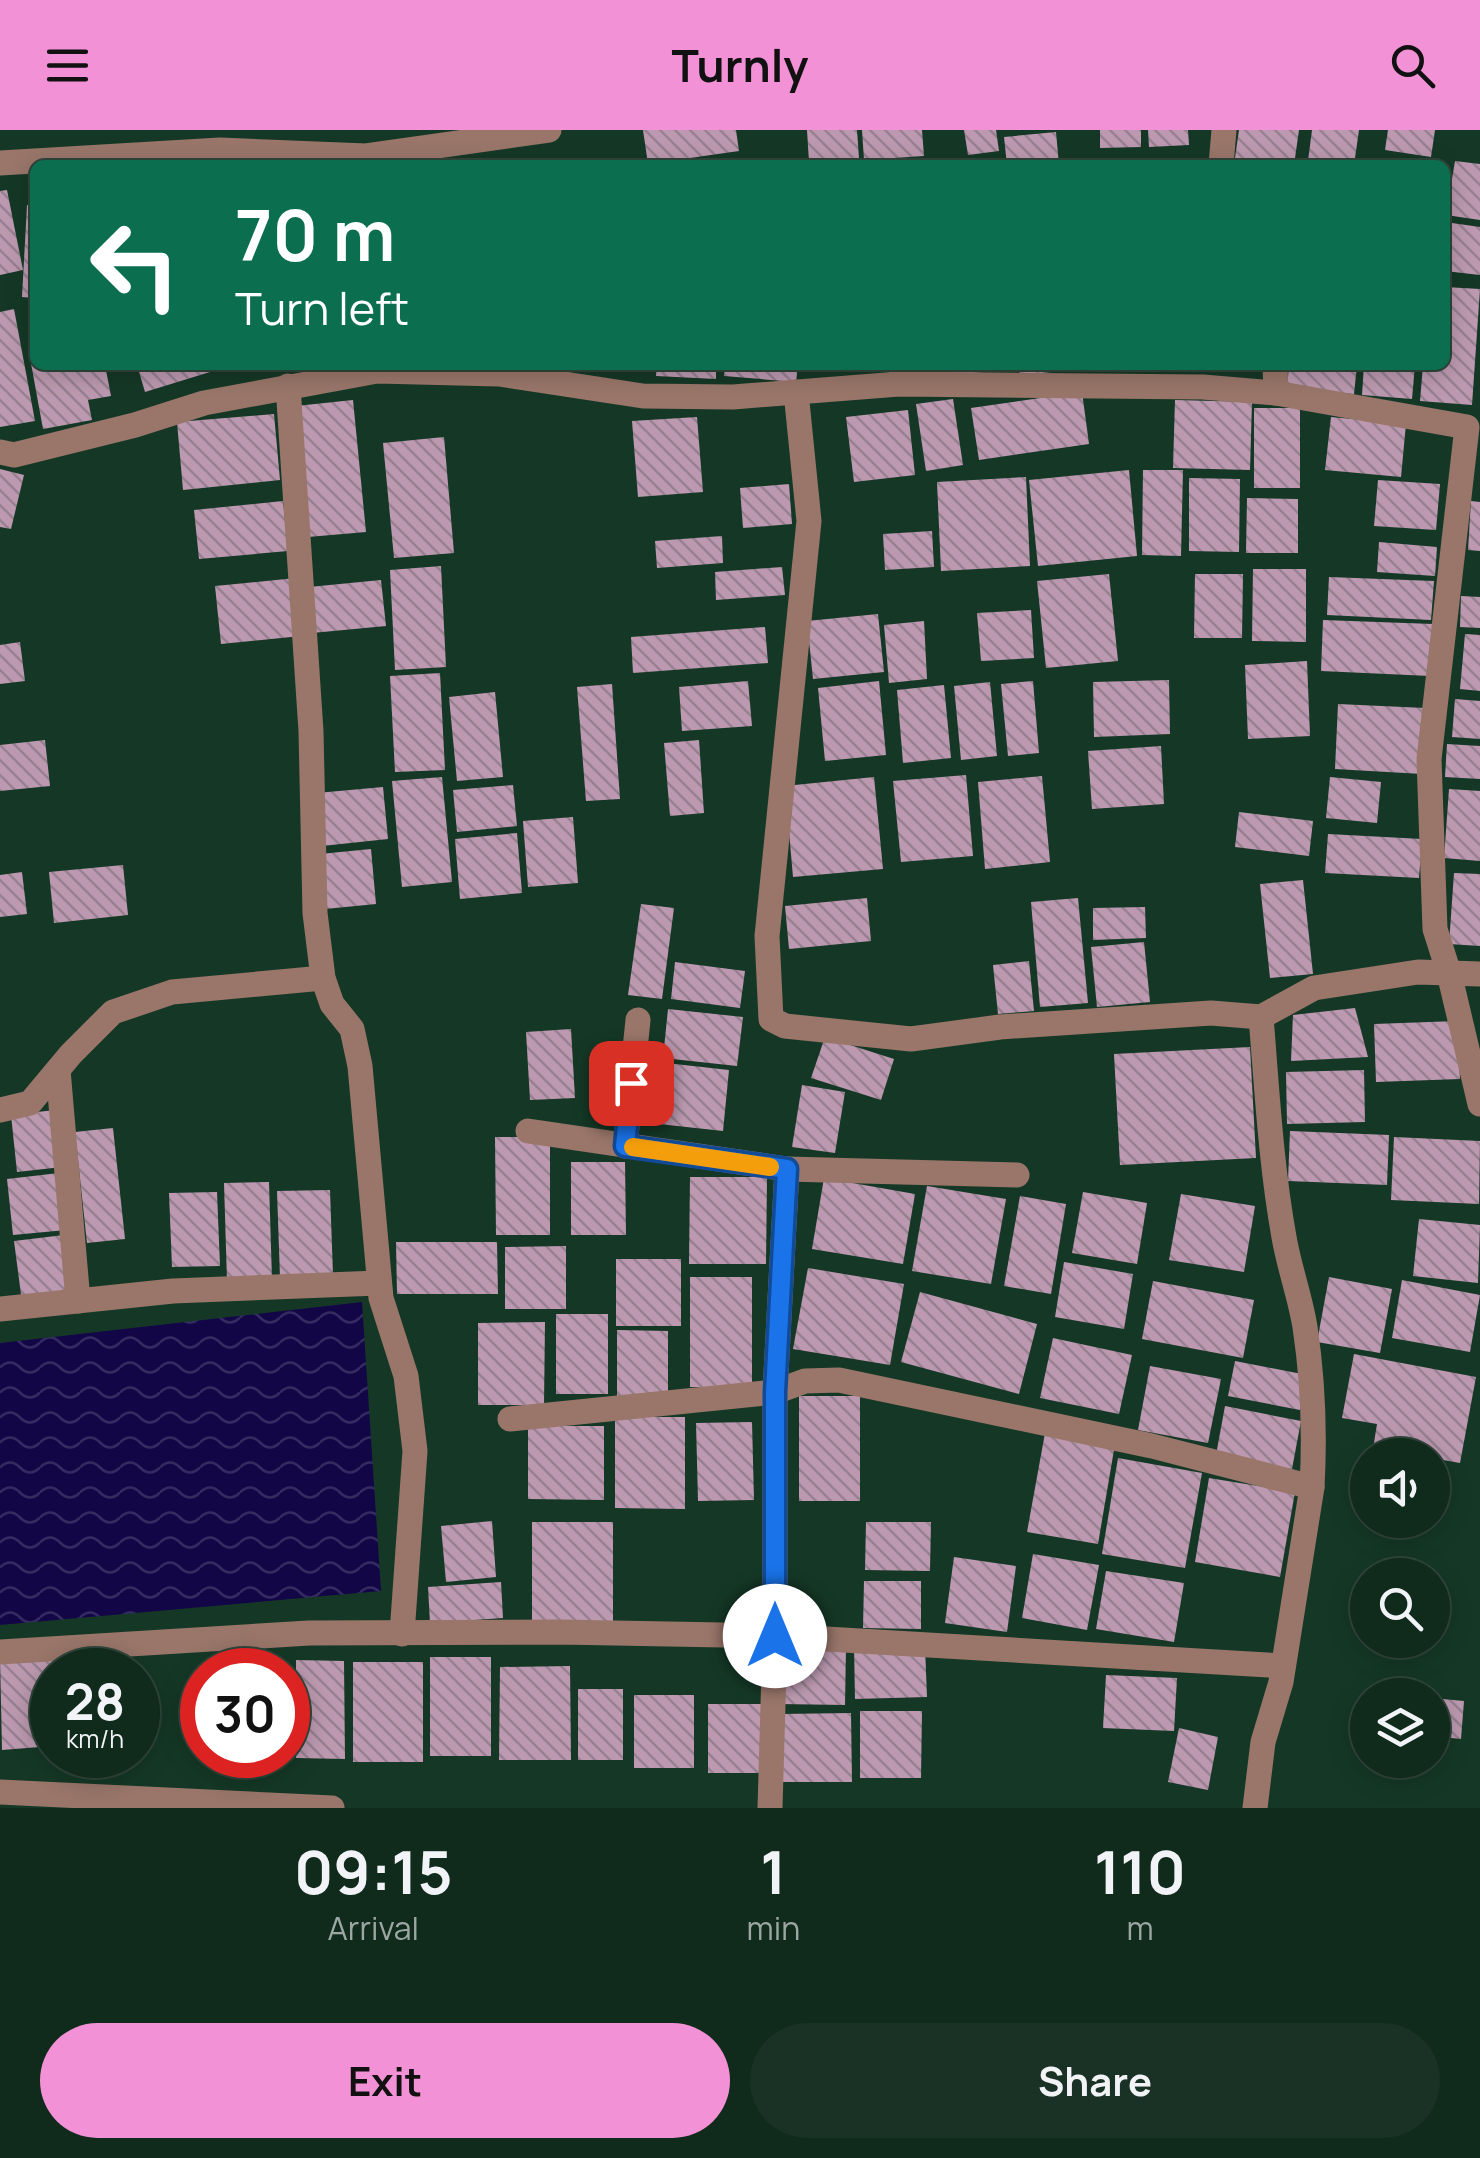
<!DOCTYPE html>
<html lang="en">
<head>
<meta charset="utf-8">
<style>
	body { margin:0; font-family:Manrope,sans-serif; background:#193225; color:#f1f3f6; height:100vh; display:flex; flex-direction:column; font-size:38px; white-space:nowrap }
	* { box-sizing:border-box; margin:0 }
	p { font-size:32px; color:#9ca7a3 }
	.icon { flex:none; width:55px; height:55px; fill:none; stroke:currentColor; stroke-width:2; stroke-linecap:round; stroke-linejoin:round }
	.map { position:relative; height:1678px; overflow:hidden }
	.drawer { display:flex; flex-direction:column; background:#102a1c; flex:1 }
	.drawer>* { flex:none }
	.top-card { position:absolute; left:30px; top:30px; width:1420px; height:210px; border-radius:15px; box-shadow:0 5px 25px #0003,0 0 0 2px #30463b; background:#0b6e4f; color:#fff; overflow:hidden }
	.tools { position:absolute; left:1350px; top:1308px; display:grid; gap:20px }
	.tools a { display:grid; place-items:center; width:100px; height:100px; border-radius:50%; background:#102a1c; box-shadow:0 5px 25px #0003,0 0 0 2px #30463b; font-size:50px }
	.speed { position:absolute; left:30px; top:1518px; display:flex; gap:20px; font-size:50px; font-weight:700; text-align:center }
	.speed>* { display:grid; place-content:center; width:130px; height:130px; border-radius:50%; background:#102a1c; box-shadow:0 5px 25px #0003,0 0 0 2px #30463b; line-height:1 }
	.speed small { font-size:25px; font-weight:400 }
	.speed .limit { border:15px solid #d22; background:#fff; color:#111 }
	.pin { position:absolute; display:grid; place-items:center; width:85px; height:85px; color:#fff; margin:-42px; border-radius:20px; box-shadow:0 5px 15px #0006 }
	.me { position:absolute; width:110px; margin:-55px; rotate:0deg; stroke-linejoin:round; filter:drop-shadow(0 0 8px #0008) }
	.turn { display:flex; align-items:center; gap:35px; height:210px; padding:0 40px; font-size:45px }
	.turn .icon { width:130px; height:130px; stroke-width:2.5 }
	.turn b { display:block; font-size:70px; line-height:85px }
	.eta { display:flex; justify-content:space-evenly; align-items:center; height:170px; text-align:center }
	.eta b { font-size:60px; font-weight:700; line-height:70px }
	.button { display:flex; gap:20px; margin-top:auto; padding:20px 40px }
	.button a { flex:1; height:115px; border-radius:60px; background:#f391d6; color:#111; font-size:40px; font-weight:700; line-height:115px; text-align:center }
	.button a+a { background:#193225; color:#f1f3f6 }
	header { display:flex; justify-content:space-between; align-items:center; height:130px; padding:0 40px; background:#f391d6; color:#111; font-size:45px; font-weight:700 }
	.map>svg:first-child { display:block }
	.water { fill:url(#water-waves) }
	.building { fill:url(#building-back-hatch) }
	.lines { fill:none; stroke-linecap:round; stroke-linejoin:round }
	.minor { stroke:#9a766a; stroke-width:25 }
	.route-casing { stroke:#114b97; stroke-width:25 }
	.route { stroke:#1a73e8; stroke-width:18 }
	.slow { stroke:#f59e0b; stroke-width:18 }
</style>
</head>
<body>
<header><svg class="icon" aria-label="menu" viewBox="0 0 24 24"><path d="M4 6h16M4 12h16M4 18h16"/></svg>Turnly<svg class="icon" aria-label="search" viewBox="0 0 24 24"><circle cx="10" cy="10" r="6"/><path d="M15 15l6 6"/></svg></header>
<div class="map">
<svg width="1480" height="1678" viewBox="0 0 1480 1678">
	<defs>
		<pattern id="water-waves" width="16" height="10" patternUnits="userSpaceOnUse" patternTransform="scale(2.5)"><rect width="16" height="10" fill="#120647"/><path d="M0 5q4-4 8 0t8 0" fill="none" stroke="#342b61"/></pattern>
		<pattern id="building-back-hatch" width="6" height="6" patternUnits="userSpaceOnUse" patternTransform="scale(2.5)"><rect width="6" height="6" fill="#bc99b0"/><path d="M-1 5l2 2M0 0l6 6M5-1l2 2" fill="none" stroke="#978190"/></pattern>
	</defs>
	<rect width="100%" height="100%" fill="#153826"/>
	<polygon class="water" points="362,1172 381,1461 0,1495 0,1213"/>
	<g class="building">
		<polygon points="643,0 736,0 739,21 648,34"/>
		<polygon points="807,0 857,0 859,28 809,32"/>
		<polygon points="862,0 922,0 924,26 864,30"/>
		<polygon points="964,0 996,0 999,21 968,25"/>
		<polygon points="1100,0 1141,0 1141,17 1100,18"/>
		<polygon points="1148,0 1188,0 1189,15 1149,17"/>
		<polygon points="1239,0 1299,0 1294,35 1235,28"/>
		<polygon points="1312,0 1359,0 1354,35 1308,31"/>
		<polygon points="1388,0 1435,0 1431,27 1385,20"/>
		<polygon points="1056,2 1059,35 1007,35 1004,7"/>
		<polygon points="1455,31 1480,34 1480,90 1446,85"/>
		<polygon points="7,60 23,140 0,145 0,61"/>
		<polygon points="27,75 35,75 35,168 22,167"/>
		<polygon points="1445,92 1480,97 1480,145 1445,141"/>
		<polygon points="1445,157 1480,159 1472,275 1420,271 1423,235 1445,235"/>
		<polygon points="14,179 35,291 0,297 0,182"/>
		<polygon points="35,216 35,235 105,235 111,266 88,270 92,290 43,299 28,217"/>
		<polygon points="137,235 208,235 210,242 145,262"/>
		<polygon points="657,235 716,235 716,249 656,246"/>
		<polygon points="725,235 798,235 796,252 724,246"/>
		<polygon points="889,235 931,235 932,245 890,249"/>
		<polygon points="941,235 1013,235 1013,239 942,246"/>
		<polygon points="1019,235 1081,235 1082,239 1020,245"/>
		<polygon points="1289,235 1357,235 1354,264 1287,259"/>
		<polygon points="1364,235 1415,235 1412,269 1362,265"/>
		<polygon points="1082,262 1089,314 979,330 971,278"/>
		<polygon points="953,269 963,335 926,341 916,274"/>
		<polygon points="353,270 366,402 308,407 296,276"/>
		<polygon points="1175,270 1252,272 1250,340 1173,338"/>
		<rect x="1254" y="278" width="46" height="80"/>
		<polygon points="908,280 915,345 854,352 846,287"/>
		<polygon points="274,284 280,350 183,360 177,292"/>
		<polygon points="697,287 703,362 638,367 632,291"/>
		<polygon points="1331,287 1406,294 1401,347 1325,340"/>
		<polygon points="444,307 454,423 394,428 383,313"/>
		<polygon points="0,339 24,345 11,399 0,397"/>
		<polygon points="1129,340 1137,426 1038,436 1029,350"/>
		<polygon points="1143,340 1183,340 1181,426 1142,425"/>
		<polygon points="1026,347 1030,436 941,441 937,352"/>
		<polygon points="1189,348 1240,349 1239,422 1189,421"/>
		<polygon points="1378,350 1440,354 1436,400 1374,396"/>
		<polygon points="789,354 792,394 743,398 740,358"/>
		<polygon points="1247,368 1298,369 1298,423 1246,423"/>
		<polygon points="283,371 288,421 199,429 194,380"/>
		<polygon points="1471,371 1480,372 1480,421 1468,420"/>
		<polygon points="932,401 934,437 885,440 883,404"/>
		<polygon points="722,406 723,433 657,438 655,411"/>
		<polygon points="1379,412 1437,417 1435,446 1377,442"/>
		<polygon points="441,436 446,537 395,540 390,440"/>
		<polygon points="782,437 785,465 716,470 715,442"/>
		<polygon points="1253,439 1306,439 1306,512 1252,511"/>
		<polygon points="1109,444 1118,531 1046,538 1037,451"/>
		<polygon points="1195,444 1243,444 1242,508 1194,508"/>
		<polygon points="1329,447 1434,451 1431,490 1327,485"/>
		<polygon points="296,448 301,506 221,514 215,456"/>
		<polygon points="381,450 386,496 312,503 309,457"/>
		<polygon points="1461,466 1480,467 1480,498 1460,497"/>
		<polygon points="1031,480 1034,528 981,531 977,483"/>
		<polygon points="878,484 884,542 813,549 807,491"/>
		<polygon points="1323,490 1433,494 1430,546 1321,541"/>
		<polygon points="924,491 927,549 889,553 884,495"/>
		<polygon points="765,497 768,533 633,543 631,507"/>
		<polygon points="1465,504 1480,505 1480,561 1460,559"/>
		<polygon points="20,512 25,551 0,554 0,515"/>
		<polygon points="1307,531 1310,606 1248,609 1245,535"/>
		<polygon points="440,543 445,640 395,642 390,546"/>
		<polygon points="1169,550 1170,604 1094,607 1093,552"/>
		<polygon points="748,551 752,596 682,601 679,557"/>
		<polygon points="879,551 886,625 825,631 818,558"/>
		<polygon points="1033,551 1039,623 1008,626 1001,554"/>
		<polygon points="990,552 997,626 961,630 954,556"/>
		<polygon points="612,554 620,669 586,671 577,557"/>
		<polygon points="944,555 951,628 903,633 897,560"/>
		<polygon points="495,562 503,647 457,651 449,567"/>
		<polygon points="1455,569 1480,571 1480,609 1452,607"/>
		<polygon points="1338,574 1425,578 1422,644 1335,639"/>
		<polygon points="45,610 50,656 0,661 0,615"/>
		<polygon points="699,610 704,683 670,686 664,613"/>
		<polygon points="1447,614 1480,616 1480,649 1445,647"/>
		<polygon points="1161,616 1164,674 1092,679 1088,621"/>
		<polygon points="966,645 973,726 901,732 893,651"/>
		<polygon points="1042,646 1050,732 985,739 978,652"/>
		<polygon points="442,647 452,752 402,757 392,651"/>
		<polygon points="874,647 883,739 793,747 785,656"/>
		<polygon points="1330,647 1381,652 1377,693 1326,688"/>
		<polygon points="513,655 517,696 457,702 453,660"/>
		<polygon points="383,657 388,709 322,716 317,663"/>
		<polygon points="1449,659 1480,661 1480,731 1444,728"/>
		<polygon points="1239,682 1313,691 1309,726 1235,717"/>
		<polygon points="573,687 578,753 528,757 523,691"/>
		<polygon points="517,703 522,763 460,769 455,709"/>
		<polygon points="1328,704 1422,709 1419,748 1325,743"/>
		<polygon points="371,719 376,774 325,779 320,724"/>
		<polygon points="123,735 128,785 54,793 49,742"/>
		<polygon points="22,742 27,784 0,787 0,745"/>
		<polygon points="1454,743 1480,744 1480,816 1449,814"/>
		<polygon points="1303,750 1313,844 1270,848 1260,754"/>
		<polygon points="867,768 871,811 789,819 785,776"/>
		<polygon points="1078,768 1088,873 1040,877 1031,772"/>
		<polygon points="641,774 674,778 662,869 628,865"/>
		<polygon points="1145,777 1146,808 1093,810 1093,778"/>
		<polygon points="1144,812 1150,872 1097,877 1091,817"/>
		<polygon points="1029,831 1034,881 998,884 993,835"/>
		<polygon points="675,832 745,841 740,878 671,869"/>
		<polygon points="1355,878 1368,927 1291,931 1293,885"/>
		<polygon points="668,879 743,887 737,936 663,928"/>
		<polygon points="1457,891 1460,949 1376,952 1374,894"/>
		<polygon points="571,899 575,968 530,970 526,902"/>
		<polygon points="825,907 894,929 881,970 811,948"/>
		<polygon points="1250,917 1256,1028 1120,1035 1114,924"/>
		<polygon points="666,933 729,940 723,1001 659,994"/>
		<polygon points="1364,940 1365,992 1287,994 1286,942"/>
		<polygon points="802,955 845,962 835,1023 792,1017"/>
		<polygon points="55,980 62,1037 17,1042 11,985"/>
		<polygon points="113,998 125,1109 87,1113 75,1002"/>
		<polygon points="1290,1001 1389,1005 1387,1055 1288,1051"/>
		<polygon points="495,1007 550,1007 550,1105 496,1105"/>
		<polygon points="1394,1007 1480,1011 1479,1074 1391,1070"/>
		<polygon points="571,1032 625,1032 626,1105 571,1105"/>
		<polygon points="59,1043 66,1100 13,1105 7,1049"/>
		<polygon points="690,1047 767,1047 766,1134 689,1134"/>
		<polygon points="824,1048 915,1064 903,1134 812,1119"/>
		<polygon points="269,1052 272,1150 227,1151 224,1053"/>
		<polygon points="927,1056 1006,1069 991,1154 912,1141"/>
		<polygon points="330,1060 333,1145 280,1147 277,1061"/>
		<polygon points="217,1062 220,1136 172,1137 169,1063"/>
		<polygon points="1083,1062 1147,1073 1137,1134 1072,1123"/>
		<polygon points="1181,1064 1255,1076 1244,1142 1169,1130"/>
		<polygon points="1020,1066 1066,1074 1051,1164 1004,1156"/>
		<polygon points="1419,1089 1480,1095 1478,1153 1413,1146"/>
		<polygon points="64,1105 72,1165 22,1172 14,1111"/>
		<polygon points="396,1112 497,1112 498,1164 397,1164"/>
		<polygon points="566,1116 566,1179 505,1179 505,1117"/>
		<rect x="616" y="1129" width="65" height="67"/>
		<polygon points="1064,1132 1133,1144 1124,1199 1055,1187"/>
		<polygon points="808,1138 904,1154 890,1235 793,1219"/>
		<rect x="690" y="1147" width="62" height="110"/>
		<polygon points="1329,1147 1392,1159 1380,1223 1317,1212"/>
		<polygon points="1402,1150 1480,1165 1470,1222 1392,1208"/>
		<polygon points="1153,1151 1254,1170 1243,1228 1142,1209"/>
		<polygon points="920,1162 1037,1194 1019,1264 901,1232"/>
		<rect x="556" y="1184" width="52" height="80"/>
		<polygon points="545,1192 544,1275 478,1275 478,1193"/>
		<polygon points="617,1200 668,1201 668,1267 617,1267"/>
		<polygon points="1053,1208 1132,1225 1119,1284 1040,1268"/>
		<polygon points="1354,1224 1476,1247 1460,1333 1432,1328 1432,1325 1372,1325 1377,1294 1342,1288"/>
		<polygon points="1235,1231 1307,1245 1300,1280 1228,1266"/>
		<polygon points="1150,1236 1221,1249 1208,1313 1138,1300"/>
		<rect x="799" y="1266" width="61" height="105"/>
		<polygon points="1225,1276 1301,1291 1292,1339 1216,1325"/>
		<polygon points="615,1287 685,1287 685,1379 615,1378"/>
		<polygon points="752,1292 754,1370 698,1371 696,1293"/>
		<polygon points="528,1296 604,1296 604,1370 528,1369"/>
		<polygon points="1045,1303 1115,1314 1098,1414 1027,1402"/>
		<polygon points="1118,1328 1202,1343 1185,1438 1102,1424"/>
		<polygon points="1209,1348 1295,1362 1280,1447 1195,1432"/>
		<polygon points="492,1391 496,1447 446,1452 441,1396"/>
		<rect x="532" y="1392" width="81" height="100"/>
		<polygon points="866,1392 931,1392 930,1441 865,1440"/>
		<polygon points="1033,1424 1099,1435 1087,1500 1022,1488"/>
		<polygon points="954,1427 1016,1436 1007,1502 945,1493"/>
		<polygon points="1106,1441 1184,1453 1174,1512 1096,1499"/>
		<polygon points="864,1451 921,1451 921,1499 863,1498"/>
		<polygon points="501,1452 503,1488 430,1493 428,1457"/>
		<polygon points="779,1515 846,1516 845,1575 778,1574"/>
		<polygon points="854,1516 925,1517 927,1567 855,1569"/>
		<polygon points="53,1524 52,1616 2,1620 0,1528"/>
		<rect x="430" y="1527" width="61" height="99"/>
		<polygon points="296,1530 344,1531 345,1629 296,1628"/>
		<rect x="353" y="1532" width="70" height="100"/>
		<polygon points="570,1536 571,1630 499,1630 500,1537"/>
		<polygon points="1106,1545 1177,1548 1174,1601 1103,1598"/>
		<rect x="578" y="1559" width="45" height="71"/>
		<rect x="634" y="1565" width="60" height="73"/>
		<polygon points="1432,1568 1464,1571 1461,1609 1432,1606"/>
		<rect x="708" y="1574" width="59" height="69"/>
		<polygon points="860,1581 922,1581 921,1648 860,1648"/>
		<polygon points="851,1583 852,1652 781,1652 781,1584"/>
		<polygon points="1179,1598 1218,1607 1208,1660 1168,1652"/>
	</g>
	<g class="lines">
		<g class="minor">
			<polyline points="0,33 220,20 366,26 549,0"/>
			<polyline points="1221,35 1224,0"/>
			<polyline points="1275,235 1276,263"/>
			<polyline points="288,256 311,601 315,783 323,848 332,874 352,899 360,936 381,1168 406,1246 415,1321 402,1504"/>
			<polyline points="796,262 809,391 767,806 771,889 785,896 911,909 1000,897 1211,883 1261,887"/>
			<polyline points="0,322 14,325 135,295 204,273 377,241 499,244 643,266 733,267 899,254 1203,257 1276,263 1467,297 1429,629 1435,799 1449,843 1480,974"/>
			<polyline points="58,940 78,1171"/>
			<polyline points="0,980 30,973 71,924 113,882 172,862 323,848"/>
			<polyline points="528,1001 787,1039 1017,1045"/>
			<polyline points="625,1016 638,890"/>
			<polyline points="0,1179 173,1161 379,1153"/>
			<polyline points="510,1289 775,1262 805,1251 839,1250 1152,1316 1312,1357"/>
			<polyline points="0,1522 309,1503 560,1502 775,1506 1283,1536"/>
			<polyline points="0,1662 332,1678"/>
			<polyline points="770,1678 775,1506 775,1262 787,1039"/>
			<path d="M1255,1678L1263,1612L1281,1552L1312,1357C1315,1303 1313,1250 1305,1197C1300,1166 1289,1137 1284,1107C1271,1035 1267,960 1261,887L1314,858L1418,842L1480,844"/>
		</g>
	</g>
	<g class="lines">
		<defs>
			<polyline id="route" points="631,953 625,1016 787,1039 775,1262 775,1506"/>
		</defs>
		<use href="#route" class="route-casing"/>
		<use href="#route" class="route"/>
		<polyline class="slow" points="633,1017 770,1037"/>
	</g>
</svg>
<div class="tools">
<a><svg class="icon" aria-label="sound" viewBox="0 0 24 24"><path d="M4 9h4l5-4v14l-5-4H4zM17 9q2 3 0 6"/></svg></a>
<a><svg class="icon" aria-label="search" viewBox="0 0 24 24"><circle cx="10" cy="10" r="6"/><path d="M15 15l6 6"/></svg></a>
<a><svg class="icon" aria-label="layers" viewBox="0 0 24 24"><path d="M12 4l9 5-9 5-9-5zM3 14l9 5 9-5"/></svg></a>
</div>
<div class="speed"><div>28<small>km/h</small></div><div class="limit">30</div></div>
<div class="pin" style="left:631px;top:953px;background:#d93025"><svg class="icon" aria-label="arrive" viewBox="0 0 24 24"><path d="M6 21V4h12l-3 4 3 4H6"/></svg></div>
<svg class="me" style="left:775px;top:1506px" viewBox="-20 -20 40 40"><circle r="19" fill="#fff"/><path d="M0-13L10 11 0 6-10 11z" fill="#1a73e8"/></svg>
<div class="top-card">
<div class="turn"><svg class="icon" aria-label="left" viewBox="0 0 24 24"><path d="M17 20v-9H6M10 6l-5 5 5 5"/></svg><div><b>70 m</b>Turn left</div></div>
</div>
</div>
<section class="drawer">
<div class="eta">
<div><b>09:15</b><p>Arrival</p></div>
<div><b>1</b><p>min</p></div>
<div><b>110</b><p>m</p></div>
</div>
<div class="button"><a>Exit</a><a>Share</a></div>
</section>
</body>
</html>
